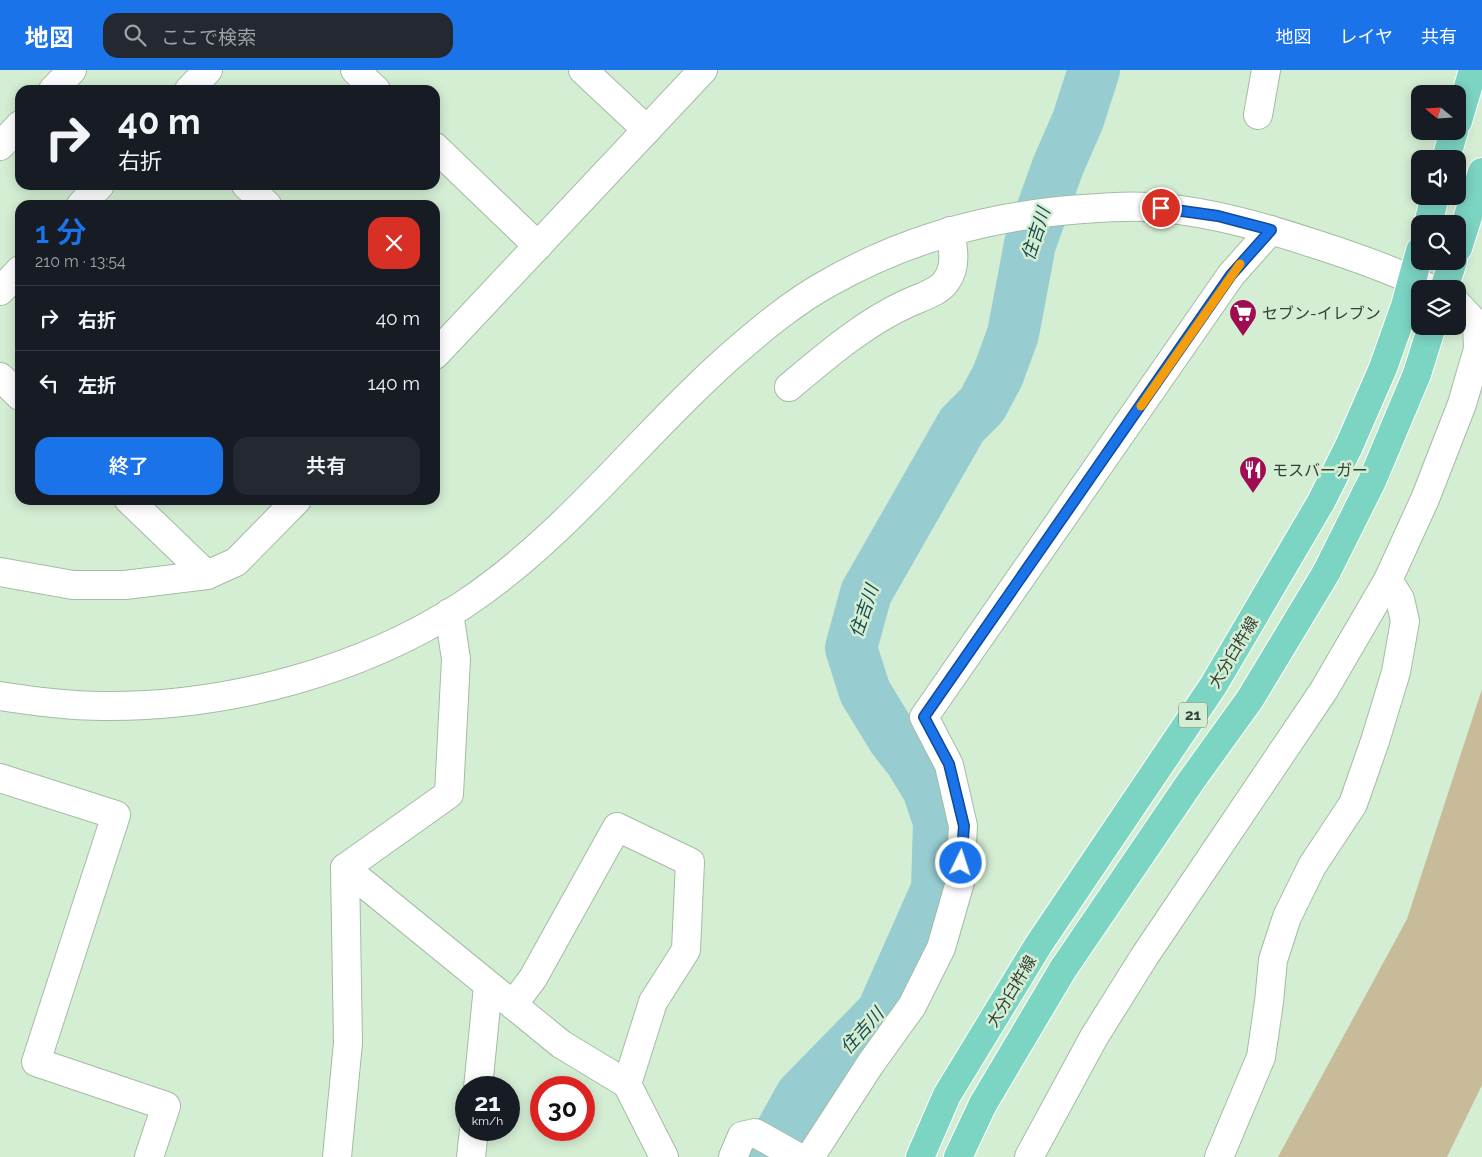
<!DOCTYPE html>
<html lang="ja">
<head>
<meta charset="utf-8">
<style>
	body { margin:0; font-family:Raleway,"Noto Sans JP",sans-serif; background:#242831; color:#f1f3f6; height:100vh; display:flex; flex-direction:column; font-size:19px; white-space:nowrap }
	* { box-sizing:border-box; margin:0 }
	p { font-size:16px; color:#9ea1a6 }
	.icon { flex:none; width:28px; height:28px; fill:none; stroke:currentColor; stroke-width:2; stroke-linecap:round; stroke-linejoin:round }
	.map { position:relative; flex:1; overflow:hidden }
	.sheet { position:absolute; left:15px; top:130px; width:425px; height:305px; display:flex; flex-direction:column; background:#171b24; border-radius:15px; box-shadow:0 2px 12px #0003 }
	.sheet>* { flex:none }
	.hud { position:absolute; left:15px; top:15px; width:425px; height:105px; border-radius:15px; box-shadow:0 2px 12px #0003; background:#171b24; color:#f1f3f6; overflow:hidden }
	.needle { width:32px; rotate:288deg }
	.tools { position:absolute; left:1411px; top:15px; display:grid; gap:10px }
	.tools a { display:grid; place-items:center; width:55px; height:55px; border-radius:10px; background:#171b24; box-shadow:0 2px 12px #0003; font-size:25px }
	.speed { position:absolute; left:455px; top:1006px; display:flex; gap:10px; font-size:25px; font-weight:700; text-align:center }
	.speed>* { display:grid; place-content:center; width:65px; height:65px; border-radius:50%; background:#171b24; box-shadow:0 2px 12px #0003; line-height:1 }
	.speed small { font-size:12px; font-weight:400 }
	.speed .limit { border:8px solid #d22; background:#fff; color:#111 }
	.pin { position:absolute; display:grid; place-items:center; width:42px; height:42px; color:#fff; margin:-21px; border:2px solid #fff; border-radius:50%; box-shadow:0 1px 5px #0007 }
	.me { position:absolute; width:55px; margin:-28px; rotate:4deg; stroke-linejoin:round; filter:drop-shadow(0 0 4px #0008) }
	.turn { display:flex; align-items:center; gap:18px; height:105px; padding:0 20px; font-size:22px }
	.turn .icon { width:65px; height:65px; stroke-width:2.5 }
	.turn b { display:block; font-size:35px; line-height:42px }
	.round { display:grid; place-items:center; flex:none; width:52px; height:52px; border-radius:15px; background:#242831 }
	.overview { display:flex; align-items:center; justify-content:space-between; height:85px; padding:0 20px }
	h1 { font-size:30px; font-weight:600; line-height:38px; color:#1a73e8 }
	.action { display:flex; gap:10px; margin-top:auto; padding:10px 20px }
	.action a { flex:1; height:58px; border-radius:15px; background:#1a73e8; color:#fff; font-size:20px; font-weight:600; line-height:58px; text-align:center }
	.action a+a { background:#242831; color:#f1f3f6 }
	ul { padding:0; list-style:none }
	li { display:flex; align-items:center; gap:15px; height:65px; padding:0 20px; border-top:1px solid #363941 }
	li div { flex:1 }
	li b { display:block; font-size:19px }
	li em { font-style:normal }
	header { display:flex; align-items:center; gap:30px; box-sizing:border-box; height:70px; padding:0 25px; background:#1a73e8; color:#fff }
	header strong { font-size:24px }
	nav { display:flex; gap:28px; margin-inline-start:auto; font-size:18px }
	.search { width:350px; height:45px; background:#242831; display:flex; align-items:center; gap:12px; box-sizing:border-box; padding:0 18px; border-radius:15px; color:#9ea1a6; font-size:19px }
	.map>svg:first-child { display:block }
	.green { fill:#c8bb9a }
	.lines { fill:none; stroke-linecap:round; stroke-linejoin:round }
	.river { stroke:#97ccd1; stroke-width:52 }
	.minor-casing { stroke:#a3bca3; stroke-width:30 }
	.major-casing { stroke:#fff; stroke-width:30 }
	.minor { stroke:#fff; stroke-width:28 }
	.major { stroke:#7cd4c2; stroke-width:28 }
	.route-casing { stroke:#114b97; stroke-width:12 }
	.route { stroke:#1a73e8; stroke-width:9 }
	.slow { stroke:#f59e0b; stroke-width:9 }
	.labels { text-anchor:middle; stroke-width:5; stroke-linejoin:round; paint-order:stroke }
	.shield { fill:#d4eed4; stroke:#657465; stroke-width:1 }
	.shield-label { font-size:15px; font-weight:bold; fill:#353f35 }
	.poi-label { font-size:16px; fill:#353f35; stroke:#d4eed4; text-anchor:start }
	.street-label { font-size:16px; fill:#353f35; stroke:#d4eed4 }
	.water-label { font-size:18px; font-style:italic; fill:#1a4a4e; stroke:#d4eed4 }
</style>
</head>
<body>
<header>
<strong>地図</strong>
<div class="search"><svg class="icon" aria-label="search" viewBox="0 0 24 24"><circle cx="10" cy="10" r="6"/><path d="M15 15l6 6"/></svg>ここで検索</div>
<nav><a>地図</a><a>レイヤ</a><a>共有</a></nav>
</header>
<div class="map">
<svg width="1482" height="1087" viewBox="0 0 1482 1087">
	<rect width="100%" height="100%" fill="#d4eed4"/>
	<polygon class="green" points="1482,619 1482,1015 1447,1087 1278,1087 1407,849"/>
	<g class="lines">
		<polyline class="river" points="767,1087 801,1026 882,943 937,819 939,752 928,719 911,691 893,668 865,622 851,578 866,523 962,355 982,335 998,305 1013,264 1030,174 1058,96 1078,50 1094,0"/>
		<defs>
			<g id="minor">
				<polyline points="355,0 376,20"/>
				<polyline points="583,0 647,60"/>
				<polyline points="53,20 72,0"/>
				<polyline points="189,20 208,0"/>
				<polyline points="1258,45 1266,0"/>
				<polyline points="0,76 20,55"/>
				<polyline points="435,77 538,176"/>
				<polyline points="246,115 267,135"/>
				<polyline points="81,135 100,115"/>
				<polyline points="0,221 20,200"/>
				<polyline points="435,285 703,0"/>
				<polyline points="0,307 20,326"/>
				<path d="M789,317C826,286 864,253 908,233C921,227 940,222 947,210C957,195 953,177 950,161"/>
				<polyline points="129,430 207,505"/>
				<polyline points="0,502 73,515 125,515 207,505 236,492 297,430"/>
				<path d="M0,626C34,631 69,636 104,636C226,637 360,602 463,535C567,466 636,370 727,289C759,261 793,232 830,212C908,168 994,145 1083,139C1109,137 1137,135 1163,138C1214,143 1263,157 1312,173C1353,186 1393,200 1432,219"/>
				<polyline points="0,708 116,745 36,992 166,1036 149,1087"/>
				<polyline points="345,798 561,974 627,1014"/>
				<polyline points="513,935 533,908 617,757 690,792 686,880 653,932 627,1014 664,1087"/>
				<polyline points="478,1018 488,916"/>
				<polyline points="337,1087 348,973 345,798 449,724 456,589 449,543"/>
				<polyline points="471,1087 474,1060"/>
				<polyline points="733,1087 742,1066 755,1063 798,1087"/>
				<polyline points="810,1087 871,993 912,936 941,878 960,812 963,756 949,695 924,647 1231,205 1271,160"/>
				<polyline points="1029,1087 1094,967 1144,887 1324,620 1388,510 1425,429 1462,334 1478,279 1477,255 1458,235"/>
				<polyline points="1219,1087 1261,987 1269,932 1273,890 1287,847 1312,796 1353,734 1375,671 1396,602 1405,551 1400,529 1388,510"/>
			</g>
			<g id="major">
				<polyline points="1458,51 1473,0"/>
				<polyline points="1446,89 1454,61"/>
				<polyline points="1428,154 1435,126"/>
				<polyline points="1458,178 1482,102"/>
				<polyline points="1444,219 1453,191"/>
				<polyline points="920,1087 947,1025 1039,874 1213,616 1321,432 1349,376 1383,298 1405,236 1420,181"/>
				<polyline points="958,1087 983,1034 1063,899 1191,711 1250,629 1326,503 1372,411 1417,304 1432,256"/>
			</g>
		</defs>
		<use href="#minor" class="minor-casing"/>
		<use href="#major" class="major-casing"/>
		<use href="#minor" class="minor"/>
		<use href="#major" class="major"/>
	</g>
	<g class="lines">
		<defs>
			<polyline id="route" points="961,793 964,756 949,694 924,647 1231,205 1271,160 1218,146 1161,138"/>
		</defs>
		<use href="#route" class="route-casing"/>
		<use href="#route" class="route"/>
		<polyline class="slow" points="1141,336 1240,194"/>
	</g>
	<defs>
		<symbol id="supermarket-pin" viewBox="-11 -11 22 30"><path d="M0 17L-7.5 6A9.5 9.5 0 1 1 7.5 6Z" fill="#a00c52" stroke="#d4eed4"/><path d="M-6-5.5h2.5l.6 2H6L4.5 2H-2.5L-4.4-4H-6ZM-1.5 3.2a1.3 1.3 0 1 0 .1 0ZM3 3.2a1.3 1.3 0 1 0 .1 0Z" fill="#fff"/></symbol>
		<symbol id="restaurant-pin" viewBox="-11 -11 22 30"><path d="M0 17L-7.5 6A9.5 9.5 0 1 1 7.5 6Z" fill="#a00c52" stroke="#d4eed4"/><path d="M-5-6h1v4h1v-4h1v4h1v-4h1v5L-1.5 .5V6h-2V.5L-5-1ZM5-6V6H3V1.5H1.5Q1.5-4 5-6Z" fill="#fff"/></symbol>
	</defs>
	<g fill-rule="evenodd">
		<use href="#supermarket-pin" x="1227" y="227" width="32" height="43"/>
		<use href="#restaurant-pin" x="1237" y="384" width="32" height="43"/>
	</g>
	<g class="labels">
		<rect class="shield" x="1179" y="632.5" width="28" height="25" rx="4"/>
		<g class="shield-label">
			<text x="1193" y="650">21</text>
		</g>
		<g class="poi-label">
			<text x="1262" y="249">セブン-イレブン</text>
			<text x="1272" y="406">モスバーガー</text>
		</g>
		<g class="street-label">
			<text transform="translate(1233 582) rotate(-59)" y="6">大分臼杵線</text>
			<text transform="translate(1011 921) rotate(-59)" y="6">大分臼杵線</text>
		</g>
		<g class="water-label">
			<text transform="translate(1036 164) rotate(-72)" y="6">住吉川</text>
			<text transform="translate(864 541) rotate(-71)" y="6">住吉川</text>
			<text transform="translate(862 961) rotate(-48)" y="6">住吉川</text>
		</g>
	</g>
</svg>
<div class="tools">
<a><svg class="needle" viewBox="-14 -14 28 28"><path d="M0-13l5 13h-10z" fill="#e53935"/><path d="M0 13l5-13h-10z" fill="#9ea1a6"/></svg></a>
<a><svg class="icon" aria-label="sound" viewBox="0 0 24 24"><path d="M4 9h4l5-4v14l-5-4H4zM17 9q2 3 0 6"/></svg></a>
<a><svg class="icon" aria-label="search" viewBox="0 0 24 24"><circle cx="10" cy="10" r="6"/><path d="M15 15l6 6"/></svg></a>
<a><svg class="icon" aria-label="layers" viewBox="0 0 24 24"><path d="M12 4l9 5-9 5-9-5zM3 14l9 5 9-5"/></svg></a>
</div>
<div class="speed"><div>21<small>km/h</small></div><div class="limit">30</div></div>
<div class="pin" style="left:1161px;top:138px;background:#d93025"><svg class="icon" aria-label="arrive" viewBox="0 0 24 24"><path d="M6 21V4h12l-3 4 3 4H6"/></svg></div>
<svg class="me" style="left:961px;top:793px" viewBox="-20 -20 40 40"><circle r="17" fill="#1a73e8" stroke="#fff" stroke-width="3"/><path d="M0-11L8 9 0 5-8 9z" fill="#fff"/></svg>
<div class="hud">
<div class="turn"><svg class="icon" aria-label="right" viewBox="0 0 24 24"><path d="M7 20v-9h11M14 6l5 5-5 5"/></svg><div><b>40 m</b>右折</div></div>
</div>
<section class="sheet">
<div class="overview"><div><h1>1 分</h1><p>210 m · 13:54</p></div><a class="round" style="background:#d93025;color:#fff"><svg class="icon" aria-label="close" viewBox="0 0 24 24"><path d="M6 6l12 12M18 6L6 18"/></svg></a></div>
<ul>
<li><svg class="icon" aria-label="right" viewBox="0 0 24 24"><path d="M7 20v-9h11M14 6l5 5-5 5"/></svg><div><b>右折</b></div><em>40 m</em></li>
<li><svg class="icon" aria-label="left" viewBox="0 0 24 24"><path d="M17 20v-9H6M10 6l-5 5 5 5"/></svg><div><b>左折</b></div><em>140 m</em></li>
</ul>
<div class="action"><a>終了</a><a>共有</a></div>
</section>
</div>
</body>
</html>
